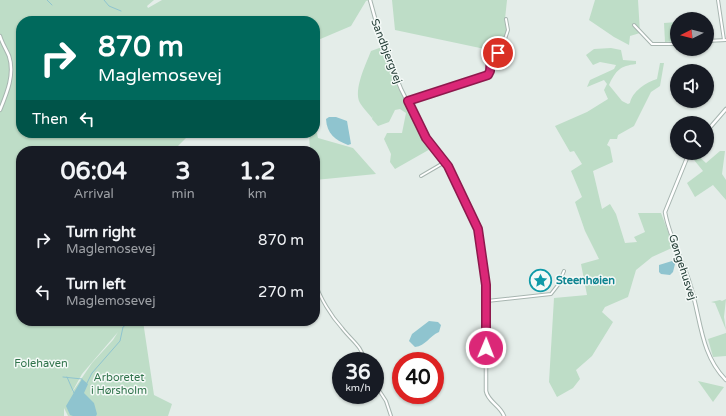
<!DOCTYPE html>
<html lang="en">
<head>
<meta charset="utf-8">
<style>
	body { margin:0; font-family:"Varela Round",sans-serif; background:#20242c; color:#f1f3f6; height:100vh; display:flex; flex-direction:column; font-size:15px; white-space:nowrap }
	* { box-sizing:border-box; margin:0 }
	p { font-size:13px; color:#9ea1a6 }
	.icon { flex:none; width:22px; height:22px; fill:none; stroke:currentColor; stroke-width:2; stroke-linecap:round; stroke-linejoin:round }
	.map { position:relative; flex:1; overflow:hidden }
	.drawer { position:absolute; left:16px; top:146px; width:304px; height:180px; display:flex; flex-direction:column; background:#171b24; border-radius:16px; box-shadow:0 1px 3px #0004 }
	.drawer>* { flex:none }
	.guide { position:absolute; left:16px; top:16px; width:304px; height:122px; border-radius:16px; box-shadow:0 1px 3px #0004; background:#00695c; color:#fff; overflow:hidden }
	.needle { width:26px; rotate:264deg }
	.buttons { position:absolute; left:670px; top:12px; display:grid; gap:8px }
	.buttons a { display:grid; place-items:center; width:44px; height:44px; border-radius:50%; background:#171b24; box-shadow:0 1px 3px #0004; font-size:20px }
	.speed { position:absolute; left:332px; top:352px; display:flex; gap:8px; font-size:20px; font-weight:700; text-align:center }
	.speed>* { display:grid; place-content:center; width:52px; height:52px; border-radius:50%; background:#171b24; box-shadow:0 1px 3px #0004; line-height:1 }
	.speed small { font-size:10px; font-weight:400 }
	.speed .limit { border:6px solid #d22; background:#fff; color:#111 }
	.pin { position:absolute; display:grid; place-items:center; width:34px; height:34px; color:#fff; margin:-17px; border:2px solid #fff; border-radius:50%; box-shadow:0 1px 4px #0007 }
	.me { position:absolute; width:44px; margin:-22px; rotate:1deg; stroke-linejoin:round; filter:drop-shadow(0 0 3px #0008) }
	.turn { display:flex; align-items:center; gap:14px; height:84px; padding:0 16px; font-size:18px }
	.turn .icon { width:52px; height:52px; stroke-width:2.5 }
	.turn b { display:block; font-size:28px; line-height:34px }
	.then { display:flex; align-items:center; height:38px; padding:0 16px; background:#0003; gap:8px; font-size:15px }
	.eta { display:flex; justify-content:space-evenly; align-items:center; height:68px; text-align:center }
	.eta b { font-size:24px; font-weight:800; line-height:28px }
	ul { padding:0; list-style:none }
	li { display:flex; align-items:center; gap:12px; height:52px; padding:0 16px }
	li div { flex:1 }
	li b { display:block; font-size:15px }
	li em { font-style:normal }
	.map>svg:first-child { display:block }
	.green { fill:#beddc7; fill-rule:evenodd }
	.water { fill:#8fc4cf }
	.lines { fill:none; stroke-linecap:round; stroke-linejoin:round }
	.stream { stroke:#8fc4cf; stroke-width:1 }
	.minor-casing { stroke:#a7b5b0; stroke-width:4 }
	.tertiary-casing { stroke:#a7b5b0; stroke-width:4.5 }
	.minor { stroke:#fff; stroke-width:2 }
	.tertiary { stroke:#fff; stroke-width:2.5 }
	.route-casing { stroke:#8e194d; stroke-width:10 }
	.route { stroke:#db2777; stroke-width:7 }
	.labels { text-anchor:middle; stroke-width:3; stroke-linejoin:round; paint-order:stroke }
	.street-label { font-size:11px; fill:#243e37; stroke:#f4f9f7 }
	.culture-label { font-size:11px; font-weight:bold; fill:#0d838f; stroke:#f4f9f7; text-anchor:start }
	.park-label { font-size:11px; fill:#30734b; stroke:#f4f9f7 }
</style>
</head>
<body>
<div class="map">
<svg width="726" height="416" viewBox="0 0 726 416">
	<rect width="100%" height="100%" fill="#e4ede9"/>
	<g class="green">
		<path d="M0,0H154L147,6L148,8L162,0H369L366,1L351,26L318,40L315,44V21H21V133H191L173,151H21V321H143L154,395L172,404L168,416H68L64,408V416H0ZM118,332L113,340L92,363L71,394L82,374Z"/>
		<polygon points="392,0 507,0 505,19 508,30 499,52 395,30"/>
		<polygon points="595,0 638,0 640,33 630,36 629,45 614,37 589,20"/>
		<polygon points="677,22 677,41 665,42 664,23"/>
		<path d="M382,47L397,84L428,145L432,148L395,169L390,162L391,154L384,139L387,133H402L406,113L400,109L395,110L389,122L378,126L372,119L373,115L372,118C368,113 363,108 360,103C353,90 366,64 371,51Z"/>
		<path d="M611,48L621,50L623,60L636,61V64C620,66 616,70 609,85L622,101L628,104L630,103C632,92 646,82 657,79L660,63H664L660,86L651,92L634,126L618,135L617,139H610L607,145L610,147L613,162L593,171L602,209L610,204L616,214L625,243L637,242L634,237L645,232L638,213H661L674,247L652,257L636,270L628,297L605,307L602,312L613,322L592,356L576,370L580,379L573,388L557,397L549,382L554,298L587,295L581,264L599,259L585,231L575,202L582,197L571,171L582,164L574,151L570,152L555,126L587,112L608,99L604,90L607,84L604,80L587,87L590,80L614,69L616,65L600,62L593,65L586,55L594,49Z"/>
		<polygon points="315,124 318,138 353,148 376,174 315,180 315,151 310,151 309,133 315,133"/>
		<polygon points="720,151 725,151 722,174 726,180 726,200 713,185 695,197 687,183 703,171 690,155 691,153 695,153 706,163"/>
		<polygon points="726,299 724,317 726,330 715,303 711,302 720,300 722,301"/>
		<polygon points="726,333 726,356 713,357 708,339"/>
		<polygon points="698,381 724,387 713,402"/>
	</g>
	<g class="water">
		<path d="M329,117H336L347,121L351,144L348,145C335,140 327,134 326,119Z"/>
		<polygon points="672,261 675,264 673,272 670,275 661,274 659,272 659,265"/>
		<path d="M429,321L438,322L441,325L439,332C429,336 426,346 415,347L409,341L412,334Z"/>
		<polygon points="82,379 88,384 84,393 94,403 97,414 96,416 73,416 70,415 66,406"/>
	</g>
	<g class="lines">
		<g class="stream">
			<polyline points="47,0 52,5"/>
			<polyline points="104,0 109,6 121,11"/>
			<polyline points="63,377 82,379"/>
			<polyline points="67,377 74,393"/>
			<polyline points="87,383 92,373 120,341 123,327 127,324"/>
		</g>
		<defs>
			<g id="minor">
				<polyline points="718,0 724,40"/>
				<polyline points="634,25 652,44 677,44"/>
				<polyline points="707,41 726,40"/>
				<polyline points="408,101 488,75 490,71 491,57 501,51 508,30 506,19"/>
				<polyline points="421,176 445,162"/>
				<path d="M315,282C320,298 331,316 342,328C351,340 362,346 365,361"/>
				<polyline points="487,301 551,294 558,285 564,271"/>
				<polyline points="375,384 386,401 391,416"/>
			</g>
			<g id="tertiary">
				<path d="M370,0L381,40L401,89L426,139L448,166L478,229L486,285V391C488,402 500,405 504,416"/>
				<path d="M0,36C2,43 6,49 9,56C15,74 7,93 0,110"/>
				<polyline points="707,131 726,109"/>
				<path d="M689,153L665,212C669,237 683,260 690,284C701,318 700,354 726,380"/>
			</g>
		</defs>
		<use href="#minor" class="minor-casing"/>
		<use href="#tertiary" class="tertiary-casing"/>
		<use href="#minor" class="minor"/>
		<use href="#tertiary" class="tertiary"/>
	</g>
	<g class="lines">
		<defs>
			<polyline id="route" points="486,348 486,285 478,229 448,166 426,138 408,101 488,75 490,71 491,57 498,53"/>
		</defs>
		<use href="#route" class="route-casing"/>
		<use href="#route" class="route"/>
	</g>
	<defs>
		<symbol id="sight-ring" viewBox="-11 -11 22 22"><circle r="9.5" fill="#f4f9f7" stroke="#0f9aa8" stroke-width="1.5"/><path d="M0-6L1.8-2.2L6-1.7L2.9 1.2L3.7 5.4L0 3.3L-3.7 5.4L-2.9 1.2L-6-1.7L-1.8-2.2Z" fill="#0f9aa8"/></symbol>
	</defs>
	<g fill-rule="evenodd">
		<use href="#sight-ring" x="528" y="268" width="25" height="25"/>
	</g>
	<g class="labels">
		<g class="street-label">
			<text transform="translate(387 51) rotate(69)" y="4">Sandbjergvej</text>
			<text transform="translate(683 267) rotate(72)" y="4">Gøngehusvej</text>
		</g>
		<g class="culture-label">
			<text x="556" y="284">Steenhøien</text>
		</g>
		<g class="park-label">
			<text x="41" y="367">Folehaven</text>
			<text x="119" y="381">Arboretet<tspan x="119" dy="13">i Hørsholm</tspan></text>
		</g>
	</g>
</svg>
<div class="buttons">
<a><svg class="needle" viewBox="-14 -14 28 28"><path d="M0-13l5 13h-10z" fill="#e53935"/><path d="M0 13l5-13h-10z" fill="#9ea1a6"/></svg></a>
<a><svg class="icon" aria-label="sound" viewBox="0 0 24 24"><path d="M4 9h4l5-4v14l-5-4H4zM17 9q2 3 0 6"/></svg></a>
<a><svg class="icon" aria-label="search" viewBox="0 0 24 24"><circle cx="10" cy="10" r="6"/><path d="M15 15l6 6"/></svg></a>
</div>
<div class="speed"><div>36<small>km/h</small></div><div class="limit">40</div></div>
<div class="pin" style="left:498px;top:53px;background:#d93025"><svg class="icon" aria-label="arrive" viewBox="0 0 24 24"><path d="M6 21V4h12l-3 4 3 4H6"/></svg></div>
<svg class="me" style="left:486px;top:348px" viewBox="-20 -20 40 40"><circle r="17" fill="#db2777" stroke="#fff" stroke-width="3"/><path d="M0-11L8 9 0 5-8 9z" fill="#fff"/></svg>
<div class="guide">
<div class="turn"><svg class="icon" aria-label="right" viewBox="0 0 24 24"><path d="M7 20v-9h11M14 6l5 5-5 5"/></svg><div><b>870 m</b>Maglemosevej</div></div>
<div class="then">Then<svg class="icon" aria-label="left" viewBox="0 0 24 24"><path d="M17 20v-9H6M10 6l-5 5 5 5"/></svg></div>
</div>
<section class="drawer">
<div class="eta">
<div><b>06:04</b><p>Arrival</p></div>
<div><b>3</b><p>min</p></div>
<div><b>1.2</b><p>km</p></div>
</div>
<ul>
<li><svg class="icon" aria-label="right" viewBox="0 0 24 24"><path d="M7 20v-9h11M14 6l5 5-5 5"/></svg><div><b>Turn right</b><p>Maglemosevej</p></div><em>870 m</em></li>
<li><svg class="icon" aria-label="left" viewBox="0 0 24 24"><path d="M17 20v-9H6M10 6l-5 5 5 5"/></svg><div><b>Turn left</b><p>Maglemosevej</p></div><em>270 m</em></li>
</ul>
</section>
</div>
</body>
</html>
